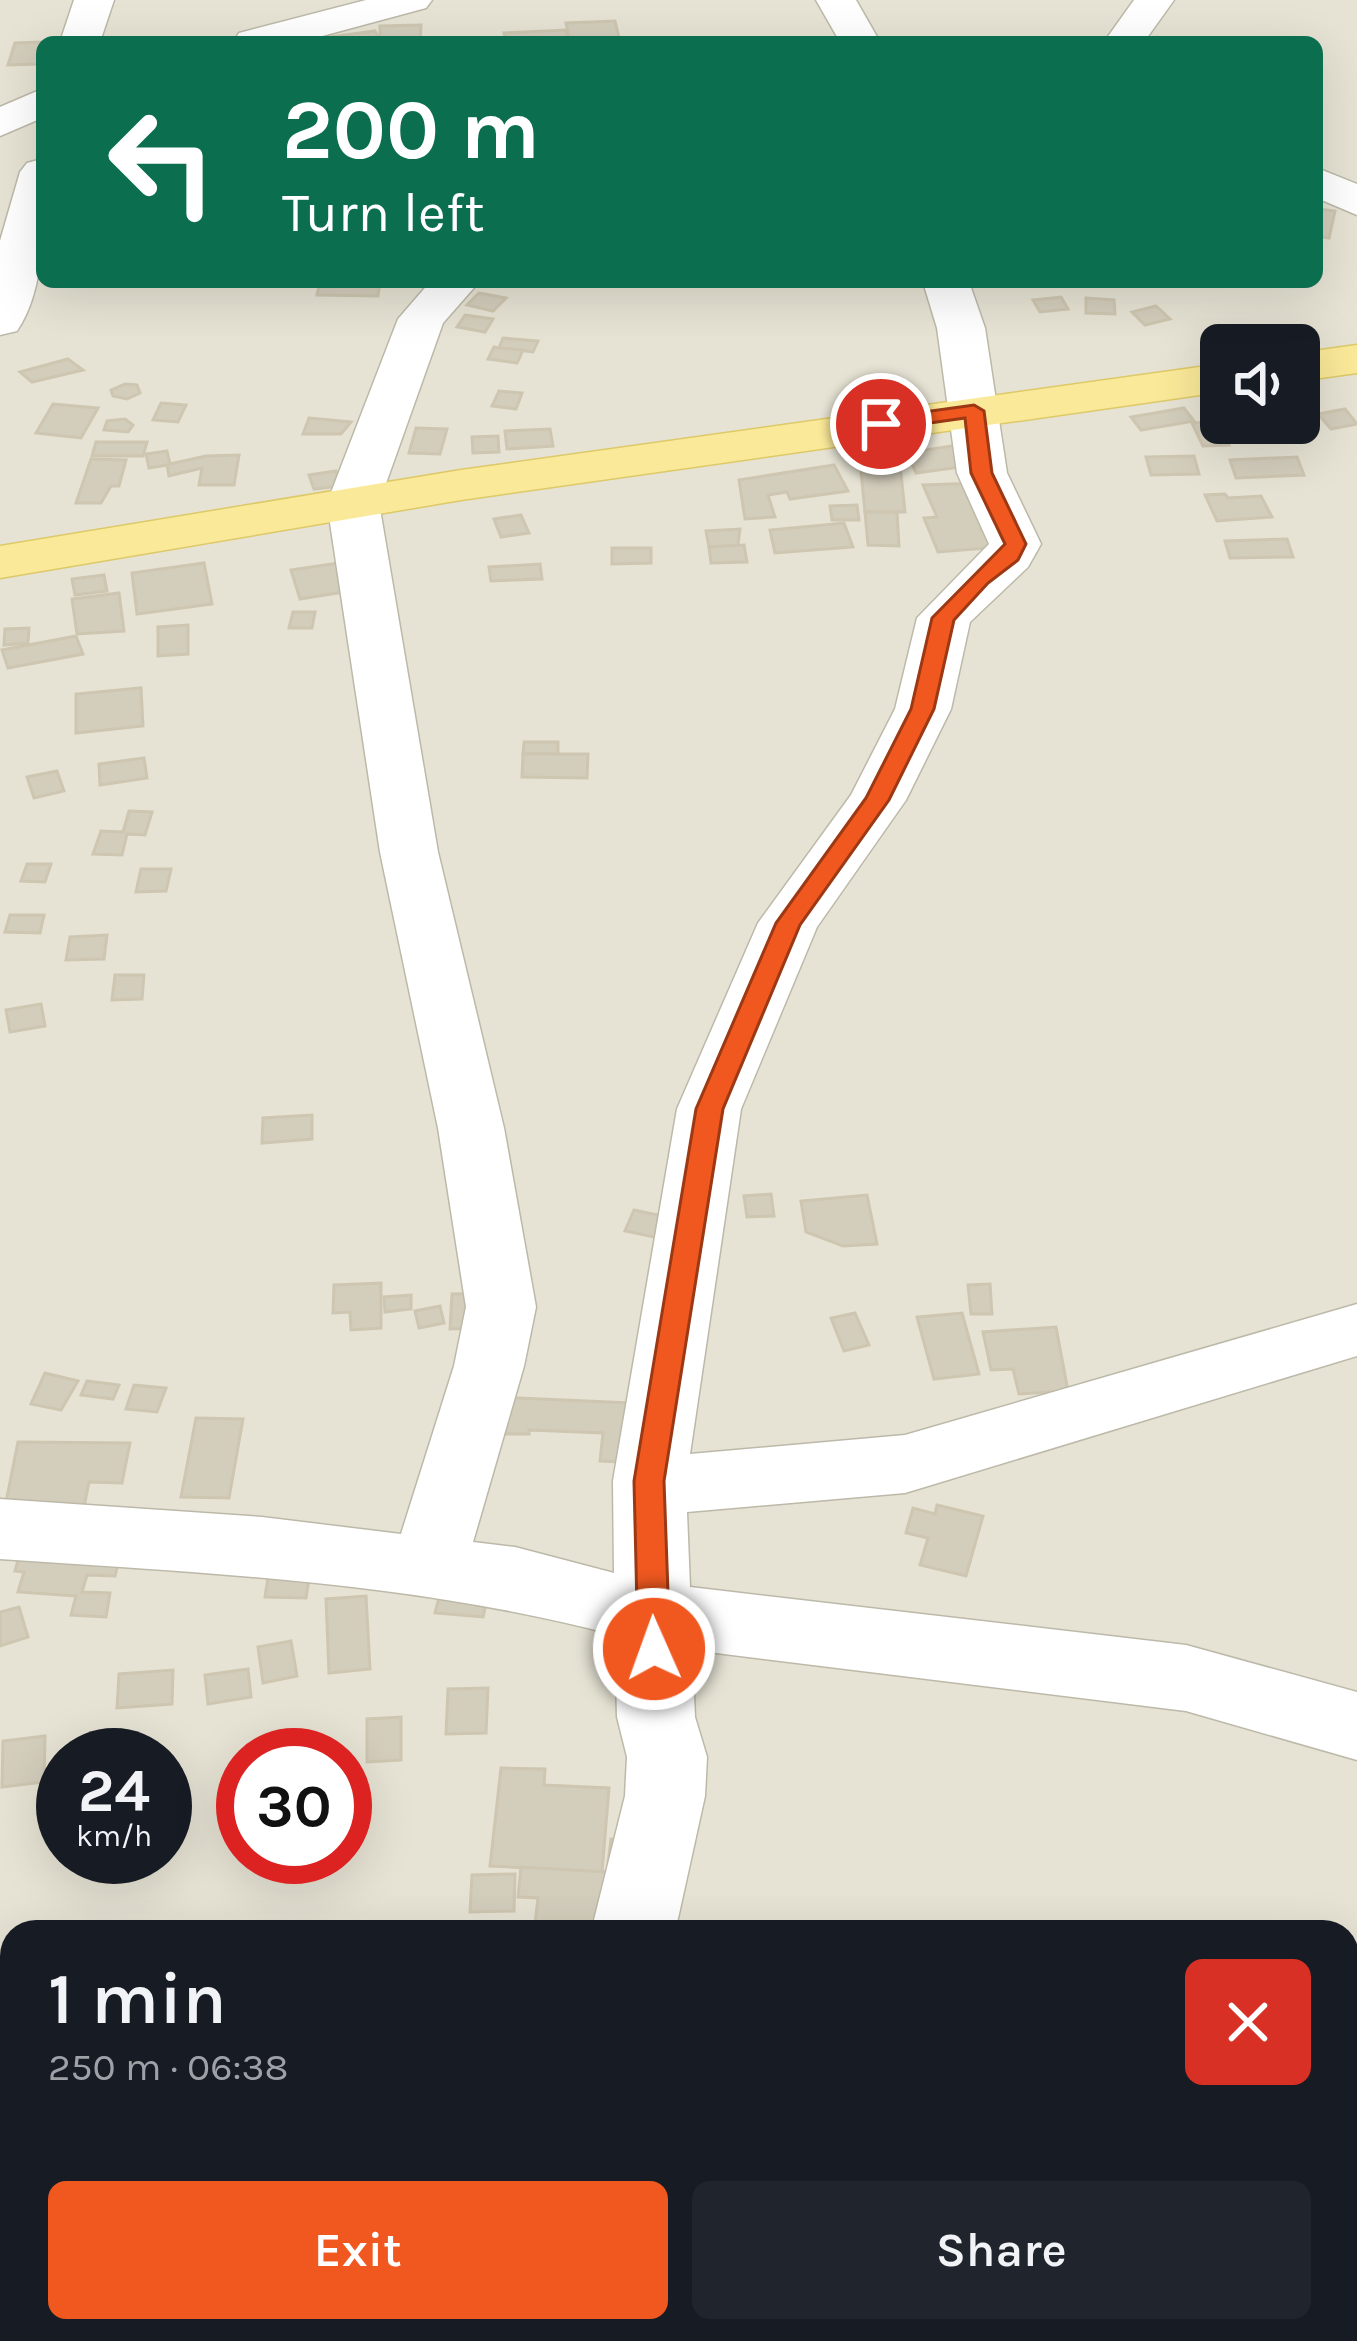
<!DOCTYPE html>
<html lang="en">
<head>
<meta charset="utf-8">
<style>
	body { margin:0; font-family:Karla,sans-serif; background:#20242c; color:#f1f3f6; height:100vh; display:flex; flex-direction:column; font-size:45px; white-space:nowrap }
	* { box-sizing:border-box; margin:0 }
	p { font-size:39px; color:#9ea1a6 }
	.icon { flex:none; width:66px; height:66px; fill:none; stroke:currentColor; stroke-width:2; stroke-linecap:round; stroke-linejoin:round }
	.map { position:relative; flex:1; overflow:hidden }
	.drawer { position:absolute; left:0px; top:1920px; width:1359px; height:423px; display:flex; flex-direction:column; background:#171b24; border-radius:36px 36px 0 0; box-shadow:0 12px 48px #0002 }
	.drawer>* { flex:none }
	.guide { position:absolute; left:36px; top:36px; width:1287px; height:252px; border-radius:18px; box-shadow:0 12px 48px #0002; background:#0b6e4f; color:#fff; overflow:hidden }
	.controls { position:absolute; left:1200px; top:324px; display:grid; gap:24px }
	.controls a { display:grid; place-items:center; width:120px; height:120px; border-radius:18px; background:#171b24; box-shadow:0 12px 48px #0002; font-size:60px }
	.speed { position:absolute; left:36px; top:1728px; display:flex; gap:24px; font-size:60px; font-weight:700; text-align:center }
	.speed>* { display:grid; place-content:center; width:156px; height:156px; border-radius:50%; background:#171b24; box-shadow:0 12px 48px #0002; line-height:1 }
	.speed small { font-size:30px; font-weight:400 }
	.speed .limit { border:18px solid #d22; background:#fff; color:#111 }
	.pin { position:absolute; display:grid; place-items:center; width:102px; height:102px; color:#fff; margin:-51px; border:6px solid #fff; border-radius:50%; box-shadow:0 3px 12px #0007 }
	.me { position:absolute; width:132px; margin:-66px; rotate:358deg; stroke-linejoin:round; filter:drop-shadow(0 0 9px #0008) }
	.turn { display:flex; align-items:center; gap:42px; height:252px; padding:0 48px; font-size:54px }
	.turn .icon { width:156px; height:156px; stroke-width:2.5 }
	.turn b { display:block; font-size:84px; line-height:102px }
	.round { display:grid; place-items:center; flex:none; width:126px; height:126px; border-radius:18px; background:#20242c }
	.overview { display:flex; align-items:center; justify-content:space-between; height:204px; padding:0 48px }
	h1 { font-size:72px; font-weight:600; line-height:90px }
	.action { display:flex; gap:24px; margin-top:auto; padding:24px 48px }
	.action a { flex:1; height:138px; border-radius:18px; background:#f0581f; color:#fff; font-size:48px; font-weight:600; line-height:138px; text-align:center }
	.action a+a { background:#20242c; color:#f1f3f6 }
	.map>svg:first-child { display:block }
	.residential { fill:#e6e3d4; fill-rule:evenodd }
	.building { fill:#d3cdbc; stroke:#cec6b0; stroke-width:3 }
	.lines { fill:none; stroke-linecap:round; stroke-linejoin:round }
	.minor-casing { stroke:#bdb9a9; stroke-width:3 }
	.major-casing { stroke:#dec968; stroke-width:3 }
	.minor { fill:#fff; fill-rule:evenodd }
	.major { fill:#fae998; fill-rule:evenodd }
	.route { fill:#f0581f; stroke:#9c3914; stroke-width:3 }
</style>
</head>
<body>
<div class="map">
<svg width="1357" height="2341" viewBox="0 0 1357 2341">
	<rect width="100%" height="100%" fill="#f2f0e6"/>
	<path class="residential" d="M0,0H1357V2341H0ZM42,42H1317V282H42ZM1221,345H1299V423H1221ZM63,1755H165V1857H63ZM243,1755H345V1857H243ZM12,1932H1347V2331H12Z"/>
	<g class="building">
		<polygon points="615,21 620,42 570,42 566,23"/>
		<polygon points="421,25 420,42 380,39 380,26"/>
		<polygon points="566,30 568,42 506,42 504,33"/>
		<polygon points="375,31 381,42 334,42 331,37"/>
		<polygon points="42,42 39,64 8,65 15,43"/>
		<polygon points="1317,209 1335,211 1329,238 1317,236"/>
		<polygon points="320,282 380,282 378,296 317,295"/>
		<polygon points="479,293 506,298 493,311 467,305"/>
		<polygon points="1061,297 1068,309 1040,312 1033,300"/>
		<polygon points="1086,298 1114,300 1115,314 1086,313"/>
		<polygon points="1156,306 1170,319 1145,325 1132,312"/>
		<polygon points="465,315 493,319 485,332 457,327"/>
		<polygon points="503,338 538,341 533,352 499,348"/>
		<polygon points="494,347 499,348 523,350 517,363 488,359"/>
		<polygon points="68,359 83,370 32,382 20,372"/>
		<polygon points="125,384 137,385 140,393 127,399 113,396 111,390"/>
		<polygon points="499,391 522,393 516,409 492,406"/>
		<polygon points="161,403 186,405 178,422 153,420"/>
		<polygon points="53,404 98,408 81,438 36,433"/>
		<polygon points="1184,408 1194,421 1141,430 1131,417"/>
		<polygon points="1345,409 1357,424 1331,429 1318,414"/>
		<polygon points="309,418 351,422 341,434 303,434"/>
		<polygon points="125,419 133,425 128,432 104,430 107,421"/>
		<polygon points="1217,421 1229,445 1203,446 1192,423"/>
		<polygon points="416,428 447,429 440,454 409,453"/>
		<polygon points="550,429 553,446 507,449 505,431"/>
		<polygon points="498,436 499,452 473,453 472,437"/>
		<polygon points="96,442 147,442 143,456 92,456"/>
		<polygon points="965,444 974,465 916,473 907,453"/>
		<polygon points="167,451 170,464 206,456 239,455 234,485 199,485 202,468 169,476 167,465 149,468 146,454"/>
		<polygon points="899,455 905,512 865,512 860,461"/>
		<polygon points="1194,456 1199,474 1151,475 1146,457"/>
		<polygon points="1297,457 1304,475 1236,478 1230,460"/>
		<polygon points="91,459 126,460 119,486 111,486 101,503 76,503"/>
		<polygon points="834,465 848,491 790,499 787,492 768,495 775,517 745,519 739,480"/>
		<polygon points="336,471 340,486 314,489 309,475"/>
		<polygon points="980,483 981,530 1007,527 1013,546 938,552 924,518 937,517 923,485"/>
		<polygon points="1225,494 1228,498 1261,496 1272,517 1217,521 1205,495"/>
		<polygon points="857,505 859,520 832,520 830,506"/>
		<polygon points="865,512 897,512 899,546 868,545"/>
		<polygon points="521,515 529,533 501,537 494,519"/>
		<polygon points="844,523 853,547 775,553 770,530"/>
		<polygon points="740,529 738,545 709,547 706,531"/>
		<polygon points="1287,539 1293,557 1230,558 1225,541"/>
		<polygon points="744,545 747,562 711,563 709,547"/>
		<polygon points="612,548 651,548 651,563 612,564"/>
		<polygon points="346,562 356,590 300,599 291,570"/>
		<polygon points="204,563 212,604 137,614 132,573"/>
		<polygon points="540,564 542,579 491,581 489,567"/>
		<polygon points="104,575 107,591 75,595 72,579"/>
		<polygon points="119,593 124,631 77,634 72,599"/>
		<polygon points="293,612 315,612 312,628 289,628"/>
		<polygon points="188,625 188,654 158,656 158,627"/>
		<polygon points="29,628 28,643 4,645 5,629"/>
		<polygon points="76,636 83,654 8,668 2,650"/>
		<polygon points="141,688 143,726 76,733 76,694"/>
		<polygon points="524,742 558,742 558,754 523,754"/>
		<polygon points="523,754 588,754 587,778 522,777"/>
		<polygon points="144,758 147,778 100,785 99,764"/>
		<polygon points="57,771 64,791 34,798 27,777"/>
		<polygon points="129,811 152,812 145,835 127,834 122,855 93,854 101,831 123,832"/>
		<polygon points="27,864 51,864 45,882 21,881"/>
		<polygon points="141,869 171,869 166,891 136,892"/>
		<polygon points="10,915 44,915 40,933 5,932"/>
		<polygon points="107,935 104,959 66,960 70,937"/>
		<polygon points="115,975 144,975 142,999 112,1000"/>
		<polygon points="41,1004 45,1026 10,1032 6,1010"/>
		<polygon points="312,1115 312,1139 262,1143 263,1118"/>
		<polygon points="771,1194 774,1216 747,1217 744,1196"/>
		<polygon points="867,1195 877,1244 843,1246 806,1232 801,1201"/>
		<polygon points="634,1210 686,1221 678,1242 625,1231"/>
		<polygon points="381,1283 381,1328 351,1330 350,1312 333,1313 334,1285"/>
		<polygon points="990,1284 992,1314 971,1314 968,1285"/>
		<polygon points="488,1293 488,1328 450,1329 452,1294"/>
		<polygon points="411,1295 411,1309 385,1312 384,1297"/>
		<polygon points="440,1306 444,1323 419,1328 415,1311"/>
		<polygon points="855,1313 869,1345 844,1351 831,1318"/>
		<polygon points="962,1313 979,1374 934,1379 917,1317"/>
		<polygon points="1056,1327 1068,1391 1019,1394 1013,1369 991,1370 983,1332"/>
		<polygon points="45,1373 78,1381 61,1410 31,1404"/>
		<polygon points="87,1381 119,1385 113,1399 81,1395"/>
		<polygon points="134,1385 166,1388 157,1412 126,1409"/>
		<polygon points="495,1397 652,1404 647,1463 600,1461 603,1433 529,1430 529,1434 490,1434"/>
		<polygon points="196,1418 243,1419 229,1498 181,1497"/>
		<polygon points="18,1442 130,1443 122,1483 89,1482 83,1512 4,1512"/>
		<polygon points="937,1505 983,1516 966,1576 920,1565 928,1538 906,1533 913,1508 935,1514"/>
		<polygon points="24,1539 123,1544 115,1576 87,1575 82,1592 110,1593 106,1617 71,1615 76,1596 18,1592 24,1572 15,1571"/>
		<polygon points="270,1565 311,1568 306,1598 265,1597"/>
		<polygon points="443,1582 490,1587 483,1617 435,1613"/>
		<polygon points="366,1596 370,1669 329,1673 326,1599"/>
		<polygon points="19,1607 28,1637 0,1646 0,1612"/>
		<polygon points="291,1641 297,1676 263,1683 258,1647"/>
		<polygon points="248,1669 251,1697 208,1704 205,1675"/>
		<polygon points="173,1670 172,1704 117,1708 119,1674"/>
		<polygon points="488,1688 486,1733 446,1734 448,1689"/>
		<polygon points="401,1717 401,1760 367,1762 367,1719"/>
		<polygon points="45,1736 44,1782 2,1787 3,1741"/>
		<polygon points="501,1768 545,1769 544,1785 609,1788 602,1872 490,1866"/>
		<polygon points="611,1839 641,1840 622,1932 534,1932 538,1898 518,1897 521,1867 607,1872"/>
		<polygon points="515,1874 514,1911 470,1912 472,1875"/>
		<polygon points="849,2331 989,2331 990,2341 850,2341"/>
	</g>
	<g class="lines">
		<defs>
			<g id="minor">
				<polygon points="74,0 114,0 100,42 60,42"/>
				<polygon points="366,0 432,0 426,8 300,42 233,42 239,33"/>
				<polygon points="816,0 856,0 880,42 840,42"/>
				<polygon points="1134,0 1174,0 1144,42 1104,42"/>
				<polygon points="42,89 42,118 0,136 0,107"/>
				<path d="M42,159C42,214 49,283 17,331L0,335V241L20,172L27,163Z"/>
				<polygon points="1317,168 1357,184 1357,215 1317,198"/>
				<path d="M430,282H479L443,323L379,503L438,852L504,1128L536,1307L524,1366L473,1542L515,1547L614,1573L613,1481L677,1109L758,923L851,795L895,709L917,618L989,544L957,473L937,328L923,282H969L985,328L1007,473L1041,544L1028,567L970,622L951,709L906,800L817,927L741,1109L690,1454L905,1435L1357,1304V1356L905,1493L687,1512L690,1587L1186,1645L1357,1692V1760L1186,1711L692,1650L695,1717L707,1757L705,1796L675,1932H591L625,1796L627,1757L617,1717L615,1635C415,1582 206,1573 0,1559V1499L262,1517L401,1534L454,1366L466,1307L438,1128L380,852L327,503L398,319Z"/>
				<polygon points="392,2331 486,2331 482,2341 388,2341"/>
			</g>
			<g id="major">
				<polygon points="1357,345 1357,373 1299,381 1299,353"/>
				<polygon points="1221,364 1221,392 461,500 0,578 0,546 461,470"/>
			</g>
		</defs>
		<use href="#minor" class="minor-casing"/>
		<use href="#major" class="major-casing"/>
		<use href="#minor" class="minor"/>
		<use href="#major" class="major"/>
	</g>
	<polygon class="route" points="974,405 984,411 992,473 1026,544 1018,560 988,583 954,620 934,709 889,800 800,925 723,1109 664,1481 670,1649 666,1658 654,1662 643,1658 638,1649 634,1481 696,1109 776,923 866,798 911,709 932,618 1005,544 971,473 965,418 881,430 871,424 881,418"/>
</svg>
<div class="controls">
<a><svg class="icon" aria-label="sound" viewBox="0 0 24 24"><path d="M4 9h4l5-4v14l-5-4H4zM17 9q2 3 0 6"/></svg></a>
</div>
<div class="speed"><div>24<small>km/h</small></div><div class="limit">30</div></div>
<div class="pin" style="left:881px;top:424px;background:#d93025"><svg class="icon" aria-label="arrive" viewBox="0 0 24 24"><path d="M6 21V4h12l-3 4 3 4H6"/></svg></div>
<svg class="me" style="left:654px;top:1649px" viewBox="-20 -20 40 40"><circle r="17" fill="#f0581f" stroke="#fff" stroke-width="3"/><path d="M0-11L8 9 0 5-8 9z" fill="#fff"/></svg>
<div class="guide">
<div class="turn"><svg class="icon" aria-label="left" viewBox="0 0 24 24"><path d="M17 20v-9H6M10 6l-5 5 5 5"/></svg><div><b>200 m</b>Turn left</div></div>
</div>
<section class="drawer">
<div class="overview"><div><h1>1 min</h1><p>250 m · 06:38</p></div><a class="round" style="background:#d93025;color:#fff"><svg class="icon" aria-label="close" viewBox="0 0 24 24"><path d="M6 6l12 12M18 6L6 18"/></svg></a></div>
<div class="action"><a>Exit</a><a>Share</a></div>
</section>
</div>
</body>
</html>
